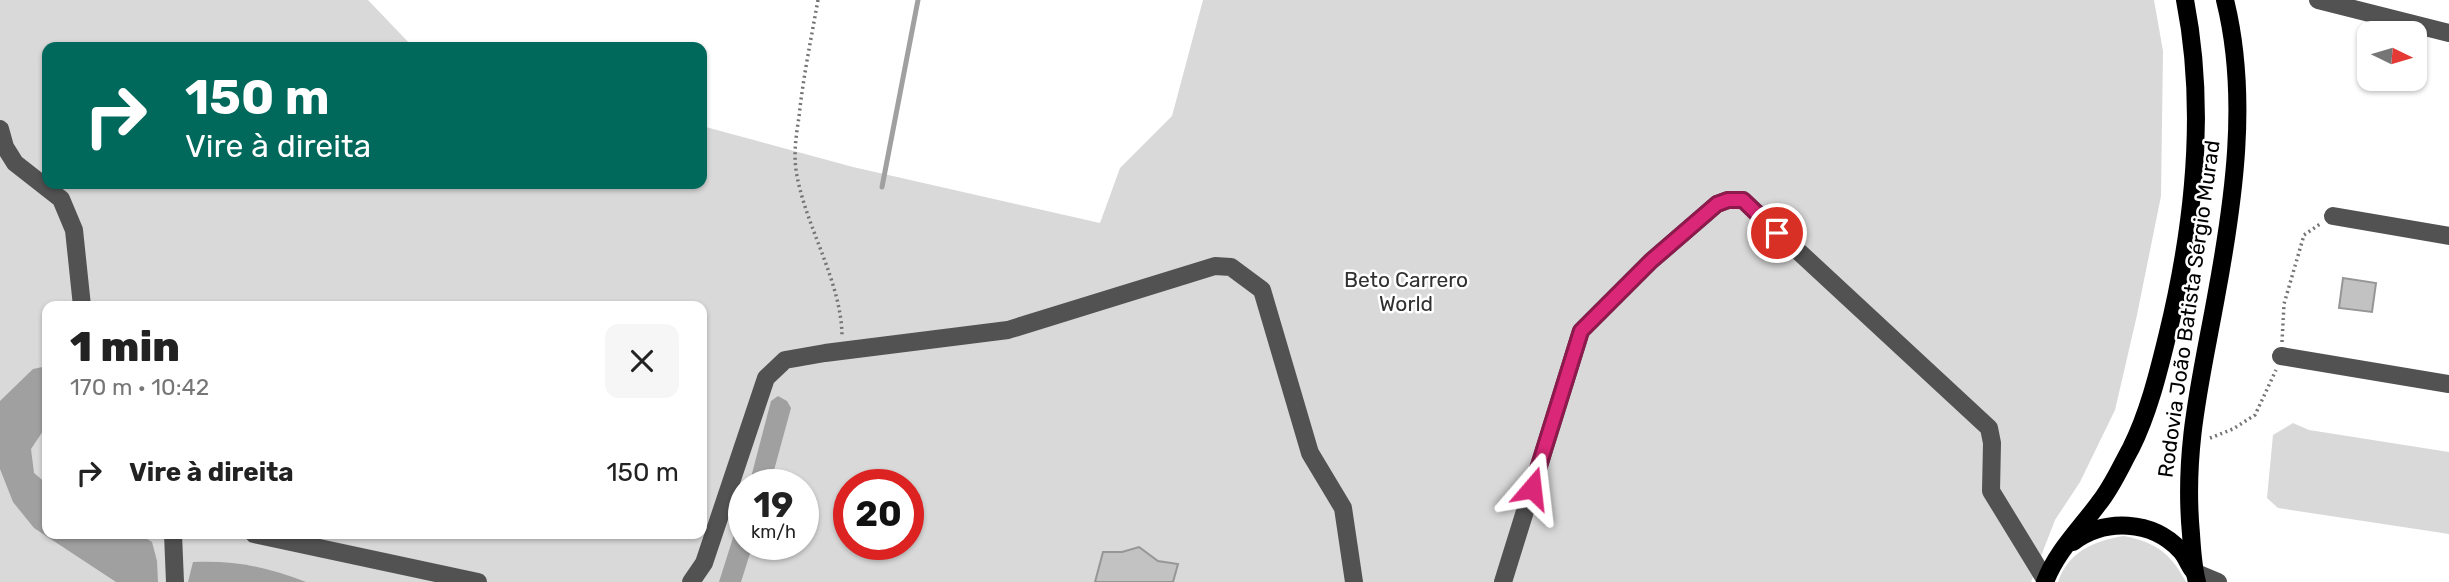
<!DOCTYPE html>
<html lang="pt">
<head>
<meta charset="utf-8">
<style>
	body { margin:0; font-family:Rubik,sans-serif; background:#f6f6f6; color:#222; height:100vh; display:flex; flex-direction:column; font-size:26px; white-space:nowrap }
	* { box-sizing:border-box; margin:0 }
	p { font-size:23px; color:#767676 }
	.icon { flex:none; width:38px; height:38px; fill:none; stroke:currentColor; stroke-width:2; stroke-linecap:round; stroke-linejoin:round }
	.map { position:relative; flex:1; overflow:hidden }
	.panel { position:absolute; left:42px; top:301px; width:665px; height:238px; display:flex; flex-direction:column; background:#fff; border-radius:14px; box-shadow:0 2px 5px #0004 }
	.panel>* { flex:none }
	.top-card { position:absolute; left:42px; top:42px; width:665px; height:147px; border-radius:14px; box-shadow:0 2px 5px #0004; background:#00695c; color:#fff; overflow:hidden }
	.needle { width:46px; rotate:95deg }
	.buttons { position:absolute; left:2357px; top:21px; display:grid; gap:14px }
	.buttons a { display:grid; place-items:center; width:70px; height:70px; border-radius:14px; background:#fff; box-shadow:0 2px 5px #0004; font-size:35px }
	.speed { position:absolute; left:728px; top:469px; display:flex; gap:14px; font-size:35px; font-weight:700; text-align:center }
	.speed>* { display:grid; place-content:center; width:91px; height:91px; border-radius:50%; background:#fff; box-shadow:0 2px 5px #0004; line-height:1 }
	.speed small { font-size:18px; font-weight:400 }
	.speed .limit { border:10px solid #d22; background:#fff; color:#111 }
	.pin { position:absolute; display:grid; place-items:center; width:60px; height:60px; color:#fff; margin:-30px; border:4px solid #fff; border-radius:50%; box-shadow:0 2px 7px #0007 }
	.me { position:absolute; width:77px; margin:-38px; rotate:17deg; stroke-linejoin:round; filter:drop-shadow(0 0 5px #0008) }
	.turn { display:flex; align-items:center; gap:24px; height:147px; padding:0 28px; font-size:32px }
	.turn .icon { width:91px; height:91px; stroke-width:2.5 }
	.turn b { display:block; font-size:49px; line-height:60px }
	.round { display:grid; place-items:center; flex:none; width:74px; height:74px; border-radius:14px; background:#f6f6f6 }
	.summary { display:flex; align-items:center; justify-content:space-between; height:119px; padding:0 28px }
	h1 { font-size:42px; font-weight:800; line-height:52px }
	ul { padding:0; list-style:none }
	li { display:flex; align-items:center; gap:21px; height:105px; padding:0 28px }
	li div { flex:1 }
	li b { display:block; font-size:26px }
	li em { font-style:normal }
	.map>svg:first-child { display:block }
	.green { fill:#d9d9d9; fill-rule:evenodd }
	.water { fill:#a0a0a0 }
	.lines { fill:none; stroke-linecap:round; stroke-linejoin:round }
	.stream { stroke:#a0a0a0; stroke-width:5 }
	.building { fill:#c2c2c2; stroke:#969696; stroke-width:2 }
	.path { stroke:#747474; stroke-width:3.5; stroke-dasharray:2 3.5; stroke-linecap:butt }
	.minor { stroke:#525252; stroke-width:18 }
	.major { stroke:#000; stroke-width:18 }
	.route-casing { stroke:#8e194d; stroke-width:18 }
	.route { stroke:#db2777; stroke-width:12 }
	.labels { text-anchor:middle; stroke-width:5; stroke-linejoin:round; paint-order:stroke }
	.park-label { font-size:21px; fill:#303030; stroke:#fff }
	.street-label { font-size:21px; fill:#000; stroke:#fff }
</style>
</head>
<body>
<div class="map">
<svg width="2449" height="582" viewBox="0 0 2449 582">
	<rect width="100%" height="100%" fill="#fff"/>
	<g class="green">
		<path d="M0,0H368L413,47H47V184H702V126L853,167L1100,223L1120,168L1172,116L1203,0H2154L2163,51L2161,196L2137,315L2115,410L2080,482L2055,520L2031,582H0ZM47,306H702V534H47ZM744,485H803V544H744ZM849,485H908V544H849Z"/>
		<polygon points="2293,423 2309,430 2449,452 2449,534 2278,508 2267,498 2273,435"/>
		<path d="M2124,536C2157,543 2170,553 2186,582H2058C2068,552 2095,540 2124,536Z"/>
	</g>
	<g class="water">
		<polygon points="47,366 47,425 31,449 34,473 47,484 47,534 139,534 152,542 157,561 158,582 116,582 34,528 13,502 0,469 0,401 33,369"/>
		<polygon points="778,396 787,401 791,408 770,485 749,485 771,401"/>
		<polygon points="744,503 744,544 753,544 741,582 719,582"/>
		<path d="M193,562C235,560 267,567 306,582H188Z"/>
	</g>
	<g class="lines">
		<polyline class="stream" points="882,187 918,0"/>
	</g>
	<g class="building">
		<polygon points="2343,278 2376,283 2372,312 2339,308"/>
		<polygon points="1139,547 1158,561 1178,564 1173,582 1095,582 1103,552 1122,552"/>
	</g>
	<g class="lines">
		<g class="path">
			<path d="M818,0C811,39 803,78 799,117C796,136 793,156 797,176C807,229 841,282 842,335"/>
			<polyline points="2282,342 2284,304 2304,235 2320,224"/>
			<polyline points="2210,438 2233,429 2255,415 2276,370"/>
		</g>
		<g class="minor">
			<polyline points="2318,0 2449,33"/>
			<polyline points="0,129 5,147 15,163 61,199 74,230 82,306"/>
			<polyline points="2333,216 2449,236"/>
			<polyline points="2281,356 2449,384"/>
			<polyline points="173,534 175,582"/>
			<polyline points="254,534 478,582"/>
			<polyline points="2194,572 2218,582"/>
			<polyline points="691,582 704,563 766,378 785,360 825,353 1008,330 1215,266 1231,267 1262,290 1310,453 1343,508 1354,582"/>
			<polyline points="1503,582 1581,331 1651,261 1717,204 1728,200 1743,200 1989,428 1992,443 1991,491 2046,581"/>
		</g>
		<g class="major">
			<path d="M2073,542C2105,518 2152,520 2180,550C2185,555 2188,563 2192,569"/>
			<path d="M2045,582C2056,552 2080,529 2099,503C2112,487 2121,466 2131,448C2148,414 2158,374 2167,337C2194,227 2207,112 2185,0"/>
			<path d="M2197,582C2193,567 2192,550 2191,534C2183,449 2201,380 2216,297C2234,200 2249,96 2225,0"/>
		</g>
	</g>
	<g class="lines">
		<defs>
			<polyline id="route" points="1532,488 1581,331 1651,261 1717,204 1728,200 1743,200 1777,233"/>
		</defs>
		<use href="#route" class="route-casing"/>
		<use href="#route" class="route"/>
	</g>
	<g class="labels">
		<g class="park-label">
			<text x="1406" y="287">Beto Carrero<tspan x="1406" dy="24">World</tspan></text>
		</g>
		<g class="street-label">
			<text transform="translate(2189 309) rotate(-82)" y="7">Rodovia João Batista Sérgio Murad</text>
		</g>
	</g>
</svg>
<div class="buttons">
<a><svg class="needle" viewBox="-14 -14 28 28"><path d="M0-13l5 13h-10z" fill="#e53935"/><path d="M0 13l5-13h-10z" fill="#767676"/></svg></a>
</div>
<div class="speed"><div>19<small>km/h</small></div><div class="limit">20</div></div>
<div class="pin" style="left:1777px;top:233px;background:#d93025"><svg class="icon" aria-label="arrive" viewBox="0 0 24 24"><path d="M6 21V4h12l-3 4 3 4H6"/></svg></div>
<svg class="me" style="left:1532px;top:488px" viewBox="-20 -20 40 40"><path d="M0-17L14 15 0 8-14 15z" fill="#db2777" stroke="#fff" stroke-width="4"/></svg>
<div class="top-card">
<div class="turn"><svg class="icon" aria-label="right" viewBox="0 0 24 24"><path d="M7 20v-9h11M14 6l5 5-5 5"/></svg><div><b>150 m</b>Vire à direita</div></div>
</div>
<section class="panel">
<div class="summary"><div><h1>1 min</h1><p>170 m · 10:42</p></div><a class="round"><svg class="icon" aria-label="close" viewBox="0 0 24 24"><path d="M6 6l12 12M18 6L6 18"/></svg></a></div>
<ul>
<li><svg class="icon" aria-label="right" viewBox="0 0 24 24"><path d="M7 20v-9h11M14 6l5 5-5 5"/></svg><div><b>Vire à direita</b></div><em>150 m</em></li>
</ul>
</section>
</div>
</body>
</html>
